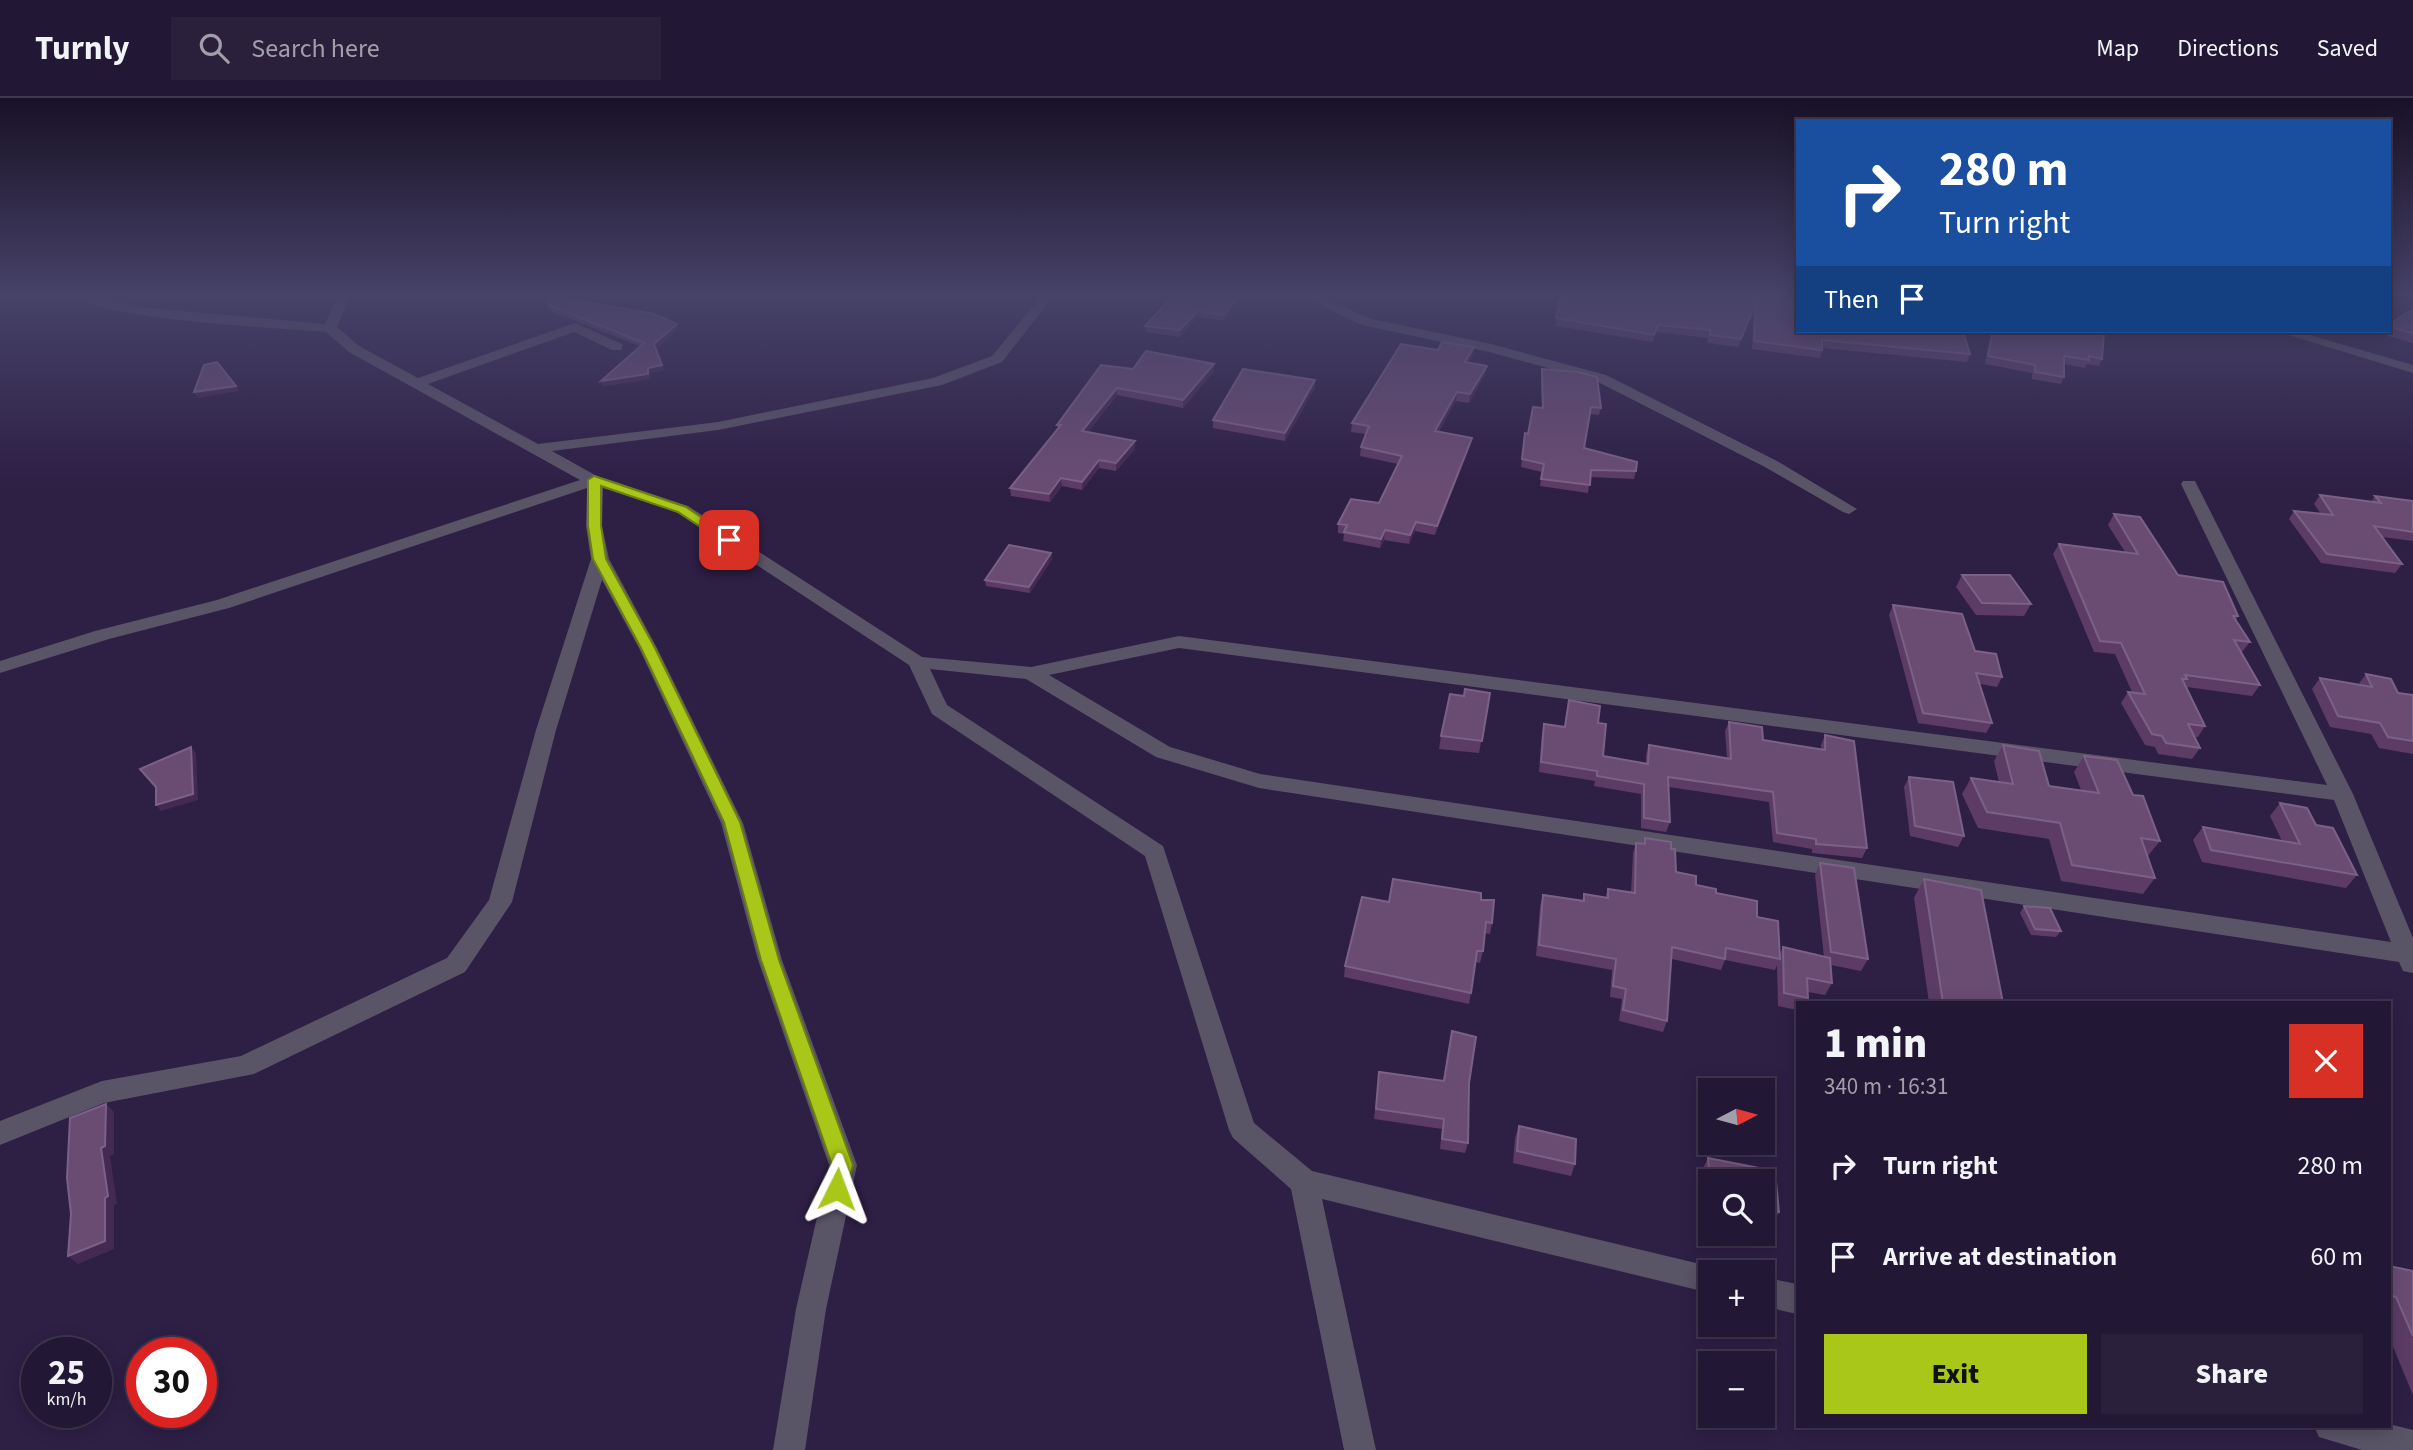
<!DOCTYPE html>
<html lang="en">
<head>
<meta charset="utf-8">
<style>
	body { margin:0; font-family:"Source Sans 3",sans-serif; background:#2a203c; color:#f1f3f6; height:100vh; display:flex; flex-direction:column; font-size:26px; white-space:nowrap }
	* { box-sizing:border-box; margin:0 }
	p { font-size:23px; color:#a29fac }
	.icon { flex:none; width:38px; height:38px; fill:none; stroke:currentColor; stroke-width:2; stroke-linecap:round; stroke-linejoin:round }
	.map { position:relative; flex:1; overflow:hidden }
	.side { position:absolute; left:1796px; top:903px; width:595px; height:427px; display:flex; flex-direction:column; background:#221734; border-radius:0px; box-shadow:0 4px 18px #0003,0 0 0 2px #3f364f }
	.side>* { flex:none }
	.banner { position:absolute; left:1796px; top:21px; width:595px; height:214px; border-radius:0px; box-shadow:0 4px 18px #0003,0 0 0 2px #3f364f; background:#1a4fa0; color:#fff; overflow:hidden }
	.needle { width:46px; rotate:84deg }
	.fabs { position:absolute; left:1698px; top:980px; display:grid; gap:14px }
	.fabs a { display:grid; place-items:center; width:77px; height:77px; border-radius:0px; background:#221734; box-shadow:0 4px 18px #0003,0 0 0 2px #3f364f; font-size:35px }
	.speed { position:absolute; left:21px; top:1239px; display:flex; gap:14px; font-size:35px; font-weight:700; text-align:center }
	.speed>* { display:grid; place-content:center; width:91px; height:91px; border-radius:50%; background:#221734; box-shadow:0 4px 18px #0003,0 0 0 2px #3f364f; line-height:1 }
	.speed small { font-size:18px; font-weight:400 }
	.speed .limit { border:10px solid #d22; background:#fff; color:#111 }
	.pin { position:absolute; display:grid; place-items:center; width:60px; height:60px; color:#fff; margin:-30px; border-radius:14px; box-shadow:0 4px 10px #0006 }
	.me { position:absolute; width:77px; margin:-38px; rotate:3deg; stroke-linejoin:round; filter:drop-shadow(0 0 5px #0008) }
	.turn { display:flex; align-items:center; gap:24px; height:147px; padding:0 28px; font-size:32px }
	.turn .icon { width:91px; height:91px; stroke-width:2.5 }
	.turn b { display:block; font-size:49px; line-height:60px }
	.then { display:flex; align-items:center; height:66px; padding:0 28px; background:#0003; gap:14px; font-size:26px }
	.round { display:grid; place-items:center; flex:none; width:74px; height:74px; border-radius:0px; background:#2a203c }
	.summary { display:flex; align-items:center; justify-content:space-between; height:119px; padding:0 28px }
	h1 { font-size:42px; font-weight:800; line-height:52px }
	.button { display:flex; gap:14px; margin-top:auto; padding:14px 28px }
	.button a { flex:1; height:80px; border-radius:0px; background:#a9c719; color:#111; font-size:28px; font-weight:800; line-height:80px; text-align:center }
	.button a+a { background:#2a203c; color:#f1f3f6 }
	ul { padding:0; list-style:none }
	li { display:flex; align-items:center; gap:21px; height:91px; padding:0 28px }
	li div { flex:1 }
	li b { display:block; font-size:26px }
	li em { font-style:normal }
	header { display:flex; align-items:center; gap:42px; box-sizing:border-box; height:98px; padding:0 35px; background:#221734; border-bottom:2px solid #3f364f }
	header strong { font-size:33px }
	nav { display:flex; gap:38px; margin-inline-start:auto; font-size:24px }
	.search { width:490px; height:63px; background:#2a203c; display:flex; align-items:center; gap:18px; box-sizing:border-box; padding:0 24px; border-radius:0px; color:#a29fac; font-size:26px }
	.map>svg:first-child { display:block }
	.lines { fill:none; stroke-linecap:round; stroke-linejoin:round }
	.minor { fill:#5a5467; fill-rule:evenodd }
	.wall { fill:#5c3c65 }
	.shaded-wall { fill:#442a52 }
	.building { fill:#6a4c73; stroke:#7b6186; stroke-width:2 }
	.route { fill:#a9c719; stroke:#6e8110; stroke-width:2 }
</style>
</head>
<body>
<header>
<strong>Turnly</strong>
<div class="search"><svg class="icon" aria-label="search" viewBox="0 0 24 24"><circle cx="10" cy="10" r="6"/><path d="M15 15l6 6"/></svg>Search here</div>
<nav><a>Map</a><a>Directions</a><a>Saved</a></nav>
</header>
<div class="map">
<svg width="2413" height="1352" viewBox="0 0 2413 1352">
	<rect width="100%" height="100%" fill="#2e1f45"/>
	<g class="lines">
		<g class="minor">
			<path d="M70,195H85L139,209L325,226L339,195H351L337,229L359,248L418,280L575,225L622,246V252H612L574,234L428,286L538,346L718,324L933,280L992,258L1044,195H1056L1002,264L942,287L718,332L552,353L595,377L688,408L922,559L1031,569L1179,538L2327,687L2181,386L2183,383H2195L2353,696L2413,840V875L2403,873L2399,864L1259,690L1156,659L1026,581L930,571L947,607L1163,748L1254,1025L1312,1073L1721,1171L1722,1174H1710V1195L1322,1101L1376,1352H1344L1291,1091L1233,1040L1229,1032L1145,758L932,616L909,567L676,414L603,390L602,428L609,461L657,550L743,725L782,862L857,1067L826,1211L805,1352H773L796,1211L829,1067L758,862L721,725L639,550L602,482L556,632L512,804L465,874L254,976L104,1005L0,1047V1023L102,983L241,958L447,860L489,802L536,632L591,461L586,428L587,390L229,510L109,541L0,575V563L95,533L217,502L580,382L349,254L326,234C282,230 94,222 70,195ZM1179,550L2334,702L2391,844L1260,676L1170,649L1049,577Z"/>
			<polygon points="1295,195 1311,195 1371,221 1491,246 1606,277 1777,363 1857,411 1849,416 1843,414 1765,369 1596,283 1489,254 1362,227"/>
			<polygon points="2275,233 2296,233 2413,267 2413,275"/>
			<polygon points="1762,1179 1797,1186 1797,1216 1762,1208"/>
			<polygon points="2389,1326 2413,1332 2413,1352 2362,1352 2319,1339 2314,1328"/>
		</g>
	</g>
	<g class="wall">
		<polygon points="1797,195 1970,256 1967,264 1822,250 1820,260 1752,251 1754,211 1738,249 1707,245 1708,240 1656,234 1653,244 1555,228 1561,197 1586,200"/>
		<polygon points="1240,196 1240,202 1224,223 1198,219 1180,239 1146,234 1145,228 1159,213"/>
		<polygon points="548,207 677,226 678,231 656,251 664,272 650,275 650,281 603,288 601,283 640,248 550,213"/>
		<polygon points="2413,211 2413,245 2382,236 2384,233 2389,233 2389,227"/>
		<polygon points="1991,233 2091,233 2102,261 2099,268 2087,266 2085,270 2064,266 2064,279 2061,286 2032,281 2032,275 1985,266"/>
		<polygon points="1473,257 1468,265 1487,268 1485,276 1469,305 1456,303 1439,333 1470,348 1435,437 1415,433 1409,446 1384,442 1380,450 1343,443 1344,436 1338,435 1338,426 1379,405 1398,366 1360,358 1361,349 1366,336 1351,334 1352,325"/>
		<polygon points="1133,271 1214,273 1183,310 1117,297 1088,334 1135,351 1116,373 1099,370 1082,392 1062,388 1050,404 1011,398 1010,390 1057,331 1057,327"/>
		<polygon points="1542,271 1601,310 1599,317 1590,316 1584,350 1636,373 1634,381 1590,379 1588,395 1540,388 1542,374 1521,369 1525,335 1528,336 1542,310 1541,278"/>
		<polygon points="1315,289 1285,343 1213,330 1213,322"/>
		<polygon points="2320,397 2371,404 2375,398 2413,403 2413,443 2382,439 2402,466 2395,475 2321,465 2289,421 2294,413 2321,416 2314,406"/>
		<polygon points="2114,416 2178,477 2238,518 2236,522 2250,544 2241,555 2260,587 2252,598 2187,589 2205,628 2198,639 2194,639 2200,650 2192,661 2158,656 2155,649 2145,647 2121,605 2128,594 2132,594 2115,556 2094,554 2053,456 2059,446 2125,454 2108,427"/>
		<polygon points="1051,455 1052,461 1030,495 986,488 985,482"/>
		<polygon points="1962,477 2031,506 2024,518 1976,517 1956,489"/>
		<polygon points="1893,507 1975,553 2002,579 1997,589 1980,586 1992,625 1986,635 1918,625 1889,517"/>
		<polygon points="2366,576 2398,595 2413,597 2413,656 2379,650 2371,636 2330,629 2312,591 2320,580 2358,587"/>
		<polygon points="1490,595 1479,655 1439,651 1441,638"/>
		<polygon points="1569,602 1598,625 1603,658 1646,665 1646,657 1649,647 1727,660 1725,633 1729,624 1763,642 1821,651 1821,647 1825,637 1867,750 1862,760 1812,755 1812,751 1773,744 1769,704 1669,689 1670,724 1666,734 1641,730 1641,696 1594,688 1595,683 1539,674 1542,635 1544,626 1564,629"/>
		<polygon points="2003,647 2049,688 2081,692 2074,674 2084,658 2133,697 2160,743 2147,759 2155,780 2143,796 2061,783 2049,741 1978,730 1962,696 1971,680 1999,684 1994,663"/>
		<polygon points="1909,679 1964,738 1958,749 1910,738 1904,689"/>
		<polygon points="2280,705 2316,727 2357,777 2346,790 2202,764 2193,742 2203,729 2282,743 2270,718"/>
		<polygon points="1645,740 1671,751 1676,774 1696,787 1716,795 1757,819 1780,856 1783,849 1824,859 1815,777 1820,765 1868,861 1861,873 1831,867 1832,885 1825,897 1808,894 1808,900 1806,905 1797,905 1797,912 1778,908 1777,867 1775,872 1725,862 1721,872 1672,861 1667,923 1663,934 1619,923 1622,901 1610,899 1612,872 1536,858 1540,808 1543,797 1582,803 1584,796 1605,800 1608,791 1631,795 1633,755 1636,745 1643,746"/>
		<polygon points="1924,781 2003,905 1929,905 1914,800"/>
		<polygon points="1481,802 1492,825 1490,836 1484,835 1483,853 1480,865 1476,864 1469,906 1344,879 1345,868 1389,804"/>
		<polygon points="2024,808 2061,833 2056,839 2031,837 2020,815"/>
		<polygon points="1450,943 1469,985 1468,1045 1465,1055 1440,1051 1442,1031 1374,1021 1379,974 1443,983"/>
		<polygon points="1519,1028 1575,1066 1571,1078 1513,1065 1515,1040"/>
		<polygon points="1708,1060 1775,1073 1779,1114 1772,1126 1762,1124 1762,1083 1710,1083 1710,1113 1705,1112 1702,1072"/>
		<polygon points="2389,1168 2413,1173 2413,1297 2389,1239"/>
	</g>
	<g class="shaded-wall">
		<polygon points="1240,196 1240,202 1224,223 1224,217"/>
		<polygon points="1198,213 1198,219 1180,239 1180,232"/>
		<polygon points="677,226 678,231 656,251 654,246"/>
		<polygon points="1474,249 1473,257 1464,272 1465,264"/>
		<polygon points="1214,266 1214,273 1183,310 1183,302"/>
		<polygon points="662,267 664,272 650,275 650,281 603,288 601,283"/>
		<polygon points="1487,268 1485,276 1469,305 1470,296"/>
		<polygon points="1315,282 1315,289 1285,343 1285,335"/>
		<polygon points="236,288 239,293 198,300 194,294"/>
		<polygon points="1117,290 1117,297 1083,341 1082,333"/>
		<polygon points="1457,294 1456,303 1434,341 1435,333"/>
		<polygon points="1472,340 1470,348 1435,437 1437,428"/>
		<polygon points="1135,343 1135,351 1116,373 1116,365"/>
		<polygon points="1099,362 1099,370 1082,392 1082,384"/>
		<polygon points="1061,380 1062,388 1050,404 1049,396"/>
		<polygon points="1416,424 1415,433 1409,446 1410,437"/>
		<polygon points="1385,432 1384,442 1380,450 1381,441"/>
		<polygon points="1051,455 1052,461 1030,495 1029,489"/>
		<polygon points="191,649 196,655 198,702 161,713 156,707"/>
		<polygon points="106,1006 114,1014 114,1056 110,1058 117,1106 114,1107 114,1151 78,1166 68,1158"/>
	</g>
	<g class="building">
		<polygon points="1174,195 1232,195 1240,196 1224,217 1198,213 1180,232 1145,228 1159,213"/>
		<polygon points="1588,195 1797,195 1797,233 1963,233 1970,256 1822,242 1822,252 1754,243 1756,204 1741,241 1710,237 1710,232 1658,227 1654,237 1556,220 1561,197 1586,200"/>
		<polygon points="551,198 654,216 677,226 654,246 662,267 648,270 648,276 601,283 644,245 548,207"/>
		<polygon points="2413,211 2413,236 2389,228 2389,227 2403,217"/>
		<polygon points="1993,233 2091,233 2104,235 2102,261 2089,258 2089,262 2064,258 2064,279 2035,274 2035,267 1988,258"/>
		<polygon points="1442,244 1474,249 1465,264 1487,268 1470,296 1457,294 1435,333 1472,340 1437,428 1416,424 1410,437 1385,432 1381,441 1344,434 1347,427 1338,426 1351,401 1379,405 1402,358 1361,349 1369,328 1352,325 1401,246 1438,252"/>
		<polygon points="1146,253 1214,266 1183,302 1117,290 1082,333 1135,343 1116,365 1099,362 1082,384 1061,380 1049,396 1010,390 1061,327 1057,327 1101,267 1133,271"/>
		<polygon points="217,264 236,288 194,294 204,267"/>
		<polygon points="1243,271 1315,282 1285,335 1213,322"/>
		<polygon points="1542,271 1578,274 1597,279 1601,310 1591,309 1584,350 1637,364 1636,373 1591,372 1590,387 1541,381 1544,366 1522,361 1525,335 1528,336 1533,309 1543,310"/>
		<polygon points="2320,397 2381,405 2375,398 2413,403 2413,434 2374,428 2402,466 2327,456 2294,413 2333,417"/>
		<polygon points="2114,416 2140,419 2178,477 2223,484 2238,518 2233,518 2250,544 2234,542 2260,587 2185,577 2187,581 2182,581 2205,628 2188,626 2200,650 2166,645 2162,638 2152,636 2128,594 2145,596 2121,545 2100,543 2059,446 2138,456"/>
		<polygon points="1009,447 1051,455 1029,489 985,482"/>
		<polygon points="1962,477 2010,477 2031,506 1982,505"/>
		<polygon points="1893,507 1962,516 1975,553 1996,556 2002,579 1976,575 1992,625 1923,615"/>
		<polygon points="2366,576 2391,581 2398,595 2413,597 2413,643 2388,639 2380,625 2338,618 2320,580 2372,589"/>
		<polygon points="1465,591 1490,595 1482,643 1441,638 1450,596 1464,598"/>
		<polygon points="1569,602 1600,608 1598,625 1606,626 1603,658 1648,666 1649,647 1731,661 1729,624 1762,629 1763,642 1825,652 1825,637 1854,643 1867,750 1816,746 1816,741 1777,735 1773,694 1668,679 1670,724 1644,720 1644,686 1597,678 1597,673 1541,664 1544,626 1565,629"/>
		<polygon points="2003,647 2039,653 2049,688 2099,695 2084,658 2117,662 2133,697 2143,698 2160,743 2141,740 2155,780 2072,767 2060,725 1987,714 1971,680 2013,686"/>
		<polygon points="191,649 193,696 156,707 156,689 140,671"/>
		<polygon points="1909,679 1953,684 1964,738 1915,728"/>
		<polygon points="2280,705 2307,710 2316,727 2333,730 2357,777 2211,752 2203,729 2300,746"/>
		<polygon points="1645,740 1671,744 1671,751 1675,751 1676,774 1696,778 1696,787 1716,791 1716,795 1757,803 1757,819 1778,823 1780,861 1726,850 1725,861 1672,849 1667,923 1623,912 1626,891 1613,888 1616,861 1539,847 1543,797 1584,803 1584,796 1608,800 1608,791 1635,795 1636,745 1645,746"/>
		<polygon points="1820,765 1854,770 1868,861 1831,854"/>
		<polygon points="1393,781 1481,795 1481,802 1494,802 1492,825 1486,824 1483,853 1477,853 1471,895 1345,868 1362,799 1389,804"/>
		<polygon points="1924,781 1981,792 2003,905 1943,905"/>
		<polygon points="2024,808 2050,810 2061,833 2035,831"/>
		<polygon points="1783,849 1830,860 1832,885 1807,880 1808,900 1784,895"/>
		<polygon points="1452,933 1476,939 1469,985 1468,1045 1442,1041 1444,1021 1376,1011 1379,974 1444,983"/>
		<polygon points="106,1006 105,1048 101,1050 108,1098 105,1100 105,1143 68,1158 71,1116 67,1080 70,1020"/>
		<polygon points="1519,1028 1576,1041 1575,1066 1517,1053"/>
		<polygon points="1708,1060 1775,1073 1779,1114 1762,1111 1762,1083 1710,1083 1710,1087"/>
		<polygon points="2389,1168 2413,1173 2413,1238 2396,1199 2389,1197"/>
	</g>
	<linearGradient id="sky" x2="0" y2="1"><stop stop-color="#191126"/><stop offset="0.51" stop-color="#464268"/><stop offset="1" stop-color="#464268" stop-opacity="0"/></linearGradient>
	<rect width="2413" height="384" fill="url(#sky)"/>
	<polygon class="route" points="594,378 686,409 735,442 725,445 678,414 601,388 601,428 606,461 655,550 740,724 779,862 853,1067 845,1098 837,1101 830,1098 827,1091 832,1067 761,862 724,724 641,550 593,461 588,428 588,382"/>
</svg>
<div class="fabs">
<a><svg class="needle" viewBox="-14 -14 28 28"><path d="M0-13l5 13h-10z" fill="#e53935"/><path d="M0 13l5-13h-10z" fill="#a29fac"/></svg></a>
<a><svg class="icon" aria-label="search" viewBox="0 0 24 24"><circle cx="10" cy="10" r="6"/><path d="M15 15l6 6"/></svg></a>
<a>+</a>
<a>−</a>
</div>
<div class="speed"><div>25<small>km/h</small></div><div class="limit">30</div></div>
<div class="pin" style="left:729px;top:442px;background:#d93025"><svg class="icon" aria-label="arrive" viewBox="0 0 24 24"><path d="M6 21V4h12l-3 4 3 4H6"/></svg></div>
<svg class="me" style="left:837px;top:1091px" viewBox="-20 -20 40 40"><path d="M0-17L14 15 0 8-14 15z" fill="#a9c719" stroke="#fff" stroke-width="4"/></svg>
<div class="banner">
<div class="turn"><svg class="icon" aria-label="right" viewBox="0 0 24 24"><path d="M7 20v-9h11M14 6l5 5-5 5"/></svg><div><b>280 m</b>Turn right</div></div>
<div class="then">Then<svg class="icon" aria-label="arrive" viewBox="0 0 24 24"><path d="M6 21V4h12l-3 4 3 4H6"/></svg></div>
</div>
<section class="side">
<div class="summary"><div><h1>1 min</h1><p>340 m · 16:31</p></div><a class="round" style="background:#d93025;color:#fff"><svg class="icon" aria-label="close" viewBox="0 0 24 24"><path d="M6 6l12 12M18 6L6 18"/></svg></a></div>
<ul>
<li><svg class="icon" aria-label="right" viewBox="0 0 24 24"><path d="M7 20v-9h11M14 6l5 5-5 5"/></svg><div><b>Turn right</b></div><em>280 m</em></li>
<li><svg class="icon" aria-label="arrive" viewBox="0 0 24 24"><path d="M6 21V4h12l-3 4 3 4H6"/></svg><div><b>Arrive at destination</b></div><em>60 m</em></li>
</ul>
<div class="button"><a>Exit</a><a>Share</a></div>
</section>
</div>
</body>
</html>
